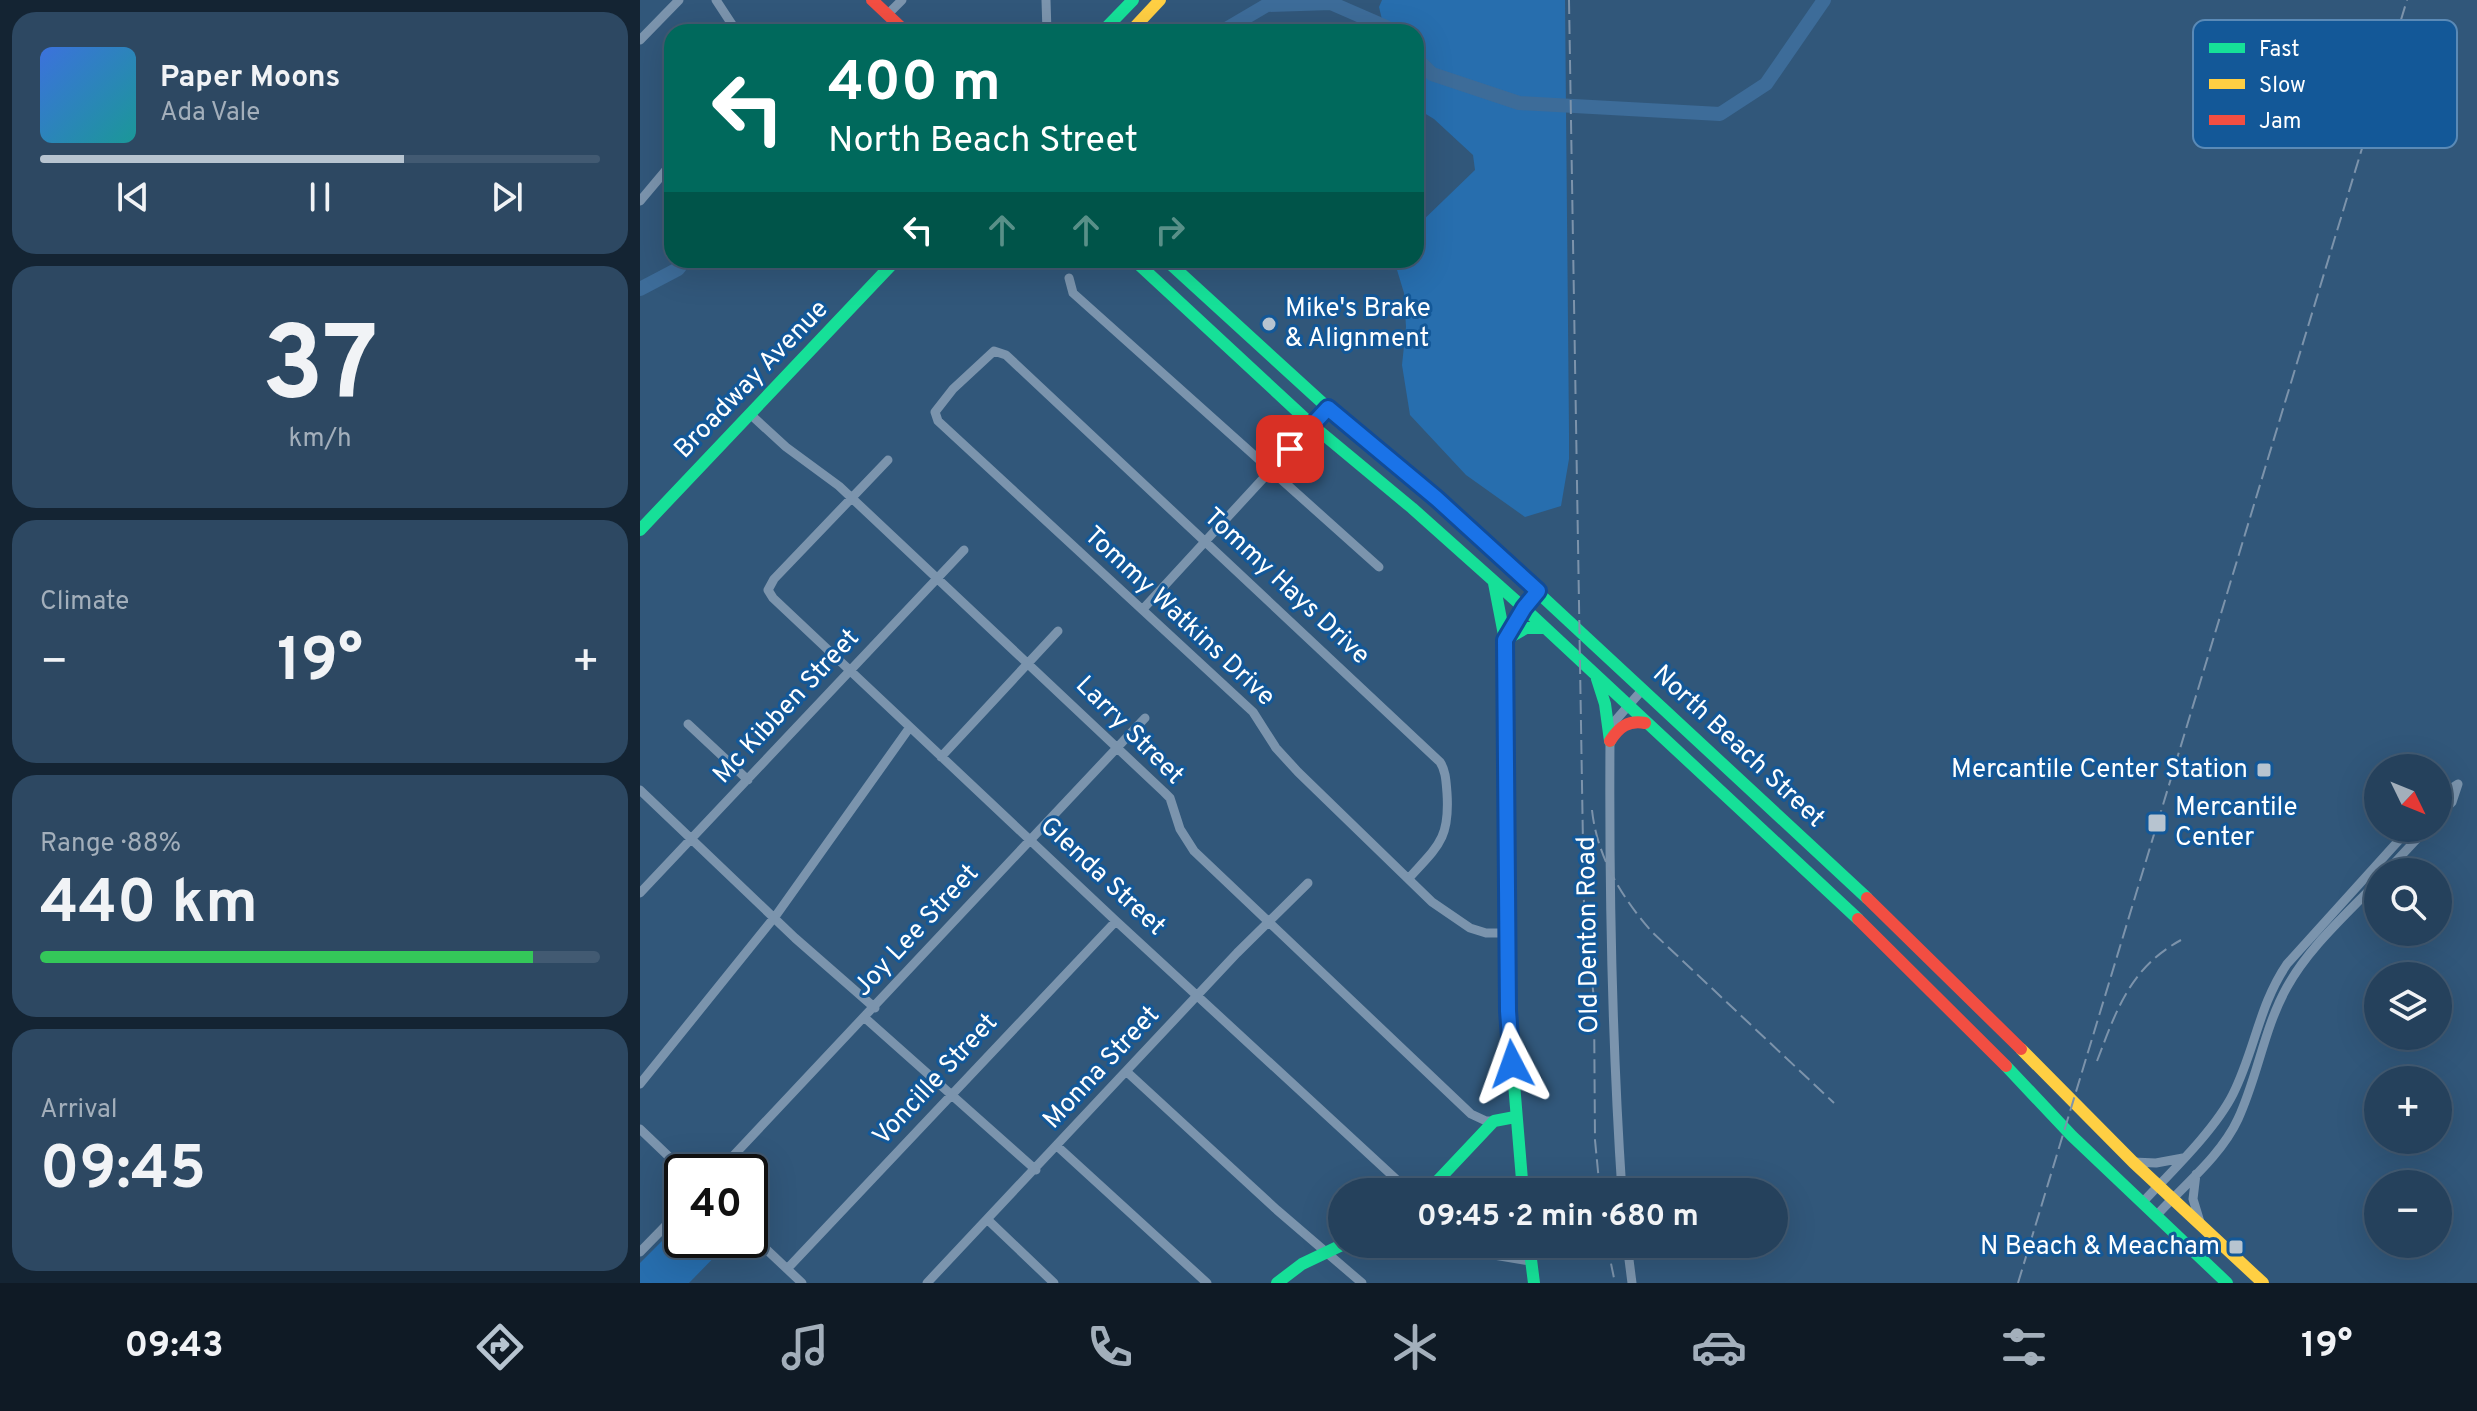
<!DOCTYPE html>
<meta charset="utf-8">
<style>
body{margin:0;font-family:Overpass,sans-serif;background:#2d4862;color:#f1f3f6;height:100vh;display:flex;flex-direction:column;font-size:30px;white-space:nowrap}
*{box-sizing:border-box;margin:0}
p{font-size:26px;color:#a3afbb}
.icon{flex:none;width:44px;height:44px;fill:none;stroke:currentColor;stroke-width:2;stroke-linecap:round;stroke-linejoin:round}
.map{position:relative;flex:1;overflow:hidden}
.side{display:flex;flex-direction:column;gap:12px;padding:12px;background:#142433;width:640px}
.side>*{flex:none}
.top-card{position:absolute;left:24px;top:24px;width:760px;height:244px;border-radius:24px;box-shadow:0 8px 32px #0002,0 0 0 2px #425a72;background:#00695c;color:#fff;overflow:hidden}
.needle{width:52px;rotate:133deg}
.buttons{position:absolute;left:1724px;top:754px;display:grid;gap:16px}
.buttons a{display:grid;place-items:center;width:88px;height:88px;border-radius:50%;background:#25415c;box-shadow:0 8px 32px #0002,0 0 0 2px #425a72;font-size:40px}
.speed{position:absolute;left:24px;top:1154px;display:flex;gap:16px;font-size:40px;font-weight:700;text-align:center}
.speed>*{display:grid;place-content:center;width:104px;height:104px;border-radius:50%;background:#25415c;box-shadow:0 8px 32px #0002,0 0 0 2px #425a72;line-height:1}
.speed .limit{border:4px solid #111;border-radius:12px;background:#fff;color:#111}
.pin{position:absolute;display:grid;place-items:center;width:68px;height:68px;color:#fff;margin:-34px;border-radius:16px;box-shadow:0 4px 12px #0006}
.me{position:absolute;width:88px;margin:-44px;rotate:356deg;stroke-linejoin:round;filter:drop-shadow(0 0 6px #0008)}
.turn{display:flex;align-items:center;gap:28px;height:168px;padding:0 32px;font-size:36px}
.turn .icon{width:104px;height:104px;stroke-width:2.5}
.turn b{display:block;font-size:56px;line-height:68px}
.lanes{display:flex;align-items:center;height:76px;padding:0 32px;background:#0003;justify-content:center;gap:40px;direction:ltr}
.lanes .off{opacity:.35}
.big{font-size:60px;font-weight:700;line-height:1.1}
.side .widget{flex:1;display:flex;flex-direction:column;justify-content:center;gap:12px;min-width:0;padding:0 28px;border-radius:24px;background:#2d4862}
.side .dial{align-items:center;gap:0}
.dial b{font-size:104px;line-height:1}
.song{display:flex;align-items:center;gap:24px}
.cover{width:96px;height:96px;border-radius:12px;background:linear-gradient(135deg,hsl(220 70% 55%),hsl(180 70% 35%))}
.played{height:8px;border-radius:4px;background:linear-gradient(90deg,#b7c4d0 65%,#425a72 65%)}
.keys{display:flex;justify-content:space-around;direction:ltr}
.heat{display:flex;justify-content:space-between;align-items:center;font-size:44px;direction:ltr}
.charge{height:12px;border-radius:6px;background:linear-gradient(90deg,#34c759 88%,#425a72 0)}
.trip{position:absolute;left:688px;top:1178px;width:460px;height:80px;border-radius:40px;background:#25415c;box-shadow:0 8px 32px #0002,0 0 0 2px #425a72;font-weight:700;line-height:80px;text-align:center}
.dock{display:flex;height:128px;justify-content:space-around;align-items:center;background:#0f1a25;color:#a3afbb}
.dock .icon{width:56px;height:56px}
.dock .active{color:#b7c4d0}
.dock b{font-size:36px;color:#f1f3f6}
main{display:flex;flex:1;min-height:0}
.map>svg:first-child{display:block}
.green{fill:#276eae}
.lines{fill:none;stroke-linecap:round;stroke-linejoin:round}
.river{stroke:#3d6c99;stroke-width:14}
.street{stroke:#7b94ad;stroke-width:9}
.fast{stroke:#16e098;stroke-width:12}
.slow{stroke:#ffcf43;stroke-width:12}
.jam{stroke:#f24e42;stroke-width:12}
.rail{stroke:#7c93ab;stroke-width:2;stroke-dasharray:14 6;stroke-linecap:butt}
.route-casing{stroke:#114b97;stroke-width:20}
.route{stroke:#1a73e8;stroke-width:14}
.poi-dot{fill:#b7c4d0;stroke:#135898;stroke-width:3}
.labels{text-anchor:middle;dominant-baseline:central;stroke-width:6;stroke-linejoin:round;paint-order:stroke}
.poi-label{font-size:26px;fill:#fff;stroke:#135898;text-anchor:start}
.street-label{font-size:26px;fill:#fff;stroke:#135898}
.key{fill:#135898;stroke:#5a8ab7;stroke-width:2}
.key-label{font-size:22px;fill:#fff}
</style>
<main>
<section class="side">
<div class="widget">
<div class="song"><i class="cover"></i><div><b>Paper Moons</b><p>Ada Vale</p></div></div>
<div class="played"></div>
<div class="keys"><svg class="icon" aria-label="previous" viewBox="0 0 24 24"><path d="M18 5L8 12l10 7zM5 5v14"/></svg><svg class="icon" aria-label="pause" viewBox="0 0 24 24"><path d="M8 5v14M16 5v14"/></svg><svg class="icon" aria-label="next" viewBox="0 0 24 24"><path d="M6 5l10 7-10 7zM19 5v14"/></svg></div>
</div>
<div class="widget dial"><b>37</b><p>km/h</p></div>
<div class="widget"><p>Climate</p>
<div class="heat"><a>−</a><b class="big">19°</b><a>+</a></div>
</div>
<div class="widget"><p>Range · 88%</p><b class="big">440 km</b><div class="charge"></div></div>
<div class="widget"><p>Arrival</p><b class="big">09:45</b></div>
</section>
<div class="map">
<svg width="1837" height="1283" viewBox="0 0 1837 1283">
<rect width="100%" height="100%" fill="#31577a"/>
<path class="green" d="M742,0H925L929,433V459L921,506L885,517L826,475L770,415L762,365L766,327L764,293L754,260H776V227L835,170L833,155L794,119L776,108V32H745L739,7Z
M42,1221V1240H91L49,1283H0V1263Z"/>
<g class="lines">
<path class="river" d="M581,32L627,5L691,3L746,27L750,32
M776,58L792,74L879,103L1080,114L1126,84L1184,0
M0,289L38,269L45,260"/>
<path class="street" d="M76,0L97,32
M406,0L407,32
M248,14L262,0
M266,31L407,32L467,27
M0,40L39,0
M0,201L32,163
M429,278L433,293L739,567
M110,414L146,447L199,486L524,792L530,798L540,829L554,851L831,1114L846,1121H854
M248,460L134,579L128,590L133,598L476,921L770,1192
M503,609L688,408
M48,724L108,780
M301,757L418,631
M0,790L155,938L235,1008
M1798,797L1818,784
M1798,816L1812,802L1818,784
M1746,872L1787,828
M769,878C798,846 810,839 807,793C806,782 806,771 800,762L366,355L354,351L313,389L295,412L298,421L613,712L636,748L658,772L792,902L830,928L846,933H868
M0,893L324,550
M225,1018L396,1170
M487,1072L637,1210L722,1283
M0,1084L137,914L270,727
M0,1129L45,1172
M417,1146L567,1283
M1493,1162L1516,1163L1543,1158
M78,1172L505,718
M1556,1174L1553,1199L1560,1222
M982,1192C972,1042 969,892 970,741L975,721L1003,689
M1502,1203C1530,1173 1575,1130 1593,1094C1615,1050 1619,1005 1647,964L1770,828
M1516,1216C1543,1186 1581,1156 1598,1119C1618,1076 1624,1028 1647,987C1669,947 1707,914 1738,881
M348,1220L414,1283
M110,1234L162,1283
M827,1244L848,1254L890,1261
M987,1244L992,1283
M0,1252L42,1209
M147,1269L476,921
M287,1283L597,953L668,883"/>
<path class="fast" d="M462,32L493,0
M494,260L672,425L772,508L884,608L1218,919
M526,260L688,408L796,498L1227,898
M0,530L256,260
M854,583L865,640L886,628H904
M957,679L965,704L970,741
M1366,1066L1432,1136L1587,1283
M787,1192L854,1121L875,1117
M883,1192L868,1011L865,640L884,608L898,591
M889,1244L894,1283
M637,1283L662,1264L704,1244"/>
<path class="slow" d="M490,32L520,0
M1381,1049L1493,1162L1623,1283"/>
<path class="jam" d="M232,0L266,32
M970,741C979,727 988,720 1005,723
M1227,898L1381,1049
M1218,919L1366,1066"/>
<path class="rail" d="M929,0L944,905L954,999L955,1140L960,1192
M952,810C957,857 982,898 1012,932L1194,1103
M1457,1061C1477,1009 1490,968 1541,940
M967,1244L975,1283
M1378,1283L1767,0"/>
</g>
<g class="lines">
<g class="route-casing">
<path id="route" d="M650,449L688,408L796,498L898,591L884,608L865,640L868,1011L872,1064"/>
</g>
<use href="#route" class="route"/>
</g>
<g class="poi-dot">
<circle cx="629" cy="324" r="8"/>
<rect x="1616" y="762" width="16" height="16" rx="4"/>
<rect x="1507" y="813" width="20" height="20" rx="4"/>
<rect x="1588" y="1239" width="16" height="16" rx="4"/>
</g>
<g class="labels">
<g class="poi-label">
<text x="645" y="309">Mike's Brake<tspan x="645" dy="30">&amp; Alignment</tspan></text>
<text x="1608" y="770" text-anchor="end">Mercantile Center Station</text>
<text x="1535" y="808">Mercantile<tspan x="1535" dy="30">Center</tspan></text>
<text x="1580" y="1247" text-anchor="end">N Beach &amp; Meacham</text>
</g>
<g class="street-label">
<text transform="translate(112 380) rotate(-46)">Broadway Avenue</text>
<text transform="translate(646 587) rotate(43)">Tommy Hays Drive</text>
<text transform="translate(539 617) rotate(43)">Tommy Watkins Drive</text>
<text transform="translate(147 707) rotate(-47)">Mc Kibben Street</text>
<text transform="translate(489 731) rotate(45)">Larry Street</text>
<text transform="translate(1098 747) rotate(43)">North Beach Street</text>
<text transform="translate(462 877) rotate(43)">Glenda Street</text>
<text transform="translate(277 931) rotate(-47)">Joy Lee Street</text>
<text transform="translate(949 935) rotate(-91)">Old Denton Road</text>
<text transform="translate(462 1068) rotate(-47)">Monna Street</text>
<text transform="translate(296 1080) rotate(-47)">Voncille Street</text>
</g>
</g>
<rect x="1553" y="20" width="264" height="128" rx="12" class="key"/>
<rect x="1569" y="43" width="36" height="10" fill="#16e098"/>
<rect x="1569" y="79" width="36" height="10" fill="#ffcf43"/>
<rect x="1569" y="115" width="36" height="10" fill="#f24e42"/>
<g class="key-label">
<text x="1619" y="56">Fast</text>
<text x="1619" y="92">Slow</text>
<text x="1619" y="128">Jam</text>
</g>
</svg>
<div class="buttons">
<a><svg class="needle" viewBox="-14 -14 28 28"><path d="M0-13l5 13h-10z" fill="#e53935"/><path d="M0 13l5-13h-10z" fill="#a3afbb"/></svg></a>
<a><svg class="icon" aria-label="search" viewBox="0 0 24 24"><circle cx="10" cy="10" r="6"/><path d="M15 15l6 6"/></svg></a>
<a><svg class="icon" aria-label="layers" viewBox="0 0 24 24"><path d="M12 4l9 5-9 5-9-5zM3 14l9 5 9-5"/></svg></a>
<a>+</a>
<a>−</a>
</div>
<div class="speed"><div class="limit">40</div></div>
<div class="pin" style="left:650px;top:449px;background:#d93025"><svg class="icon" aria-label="arrive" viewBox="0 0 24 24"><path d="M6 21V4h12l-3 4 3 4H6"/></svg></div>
<svg class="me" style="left:872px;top:1064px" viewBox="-20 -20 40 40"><path d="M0-17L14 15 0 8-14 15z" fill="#1a73e8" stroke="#fff" stroke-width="4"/></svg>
<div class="trip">09:45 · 2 min · 680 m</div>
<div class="top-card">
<div class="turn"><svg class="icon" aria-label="left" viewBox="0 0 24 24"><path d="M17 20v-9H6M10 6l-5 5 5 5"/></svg><div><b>400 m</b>North Beach Street</div></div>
<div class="lanes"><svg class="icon" aria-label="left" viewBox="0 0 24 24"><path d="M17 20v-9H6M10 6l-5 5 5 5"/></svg><svg class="icon off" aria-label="ahead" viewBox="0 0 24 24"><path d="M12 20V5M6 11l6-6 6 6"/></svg><svg class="icon off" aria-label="ahead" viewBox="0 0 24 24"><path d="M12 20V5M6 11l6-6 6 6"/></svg><svg class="icon off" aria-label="right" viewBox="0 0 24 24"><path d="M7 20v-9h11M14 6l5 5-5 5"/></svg></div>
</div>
</div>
</main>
<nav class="dock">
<b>09:43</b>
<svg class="icon active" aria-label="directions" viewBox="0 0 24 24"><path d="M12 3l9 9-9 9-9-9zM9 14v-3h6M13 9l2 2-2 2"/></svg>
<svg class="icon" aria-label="music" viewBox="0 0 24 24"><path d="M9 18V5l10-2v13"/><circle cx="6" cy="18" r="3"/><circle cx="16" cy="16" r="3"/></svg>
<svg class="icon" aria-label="phone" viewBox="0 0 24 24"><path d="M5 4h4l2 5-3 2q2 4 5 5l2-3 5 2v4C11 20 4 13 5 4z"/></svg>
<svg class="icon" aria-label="climate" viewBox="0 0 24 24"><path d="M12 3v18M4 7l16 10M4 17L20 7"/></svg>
<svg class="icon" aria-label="car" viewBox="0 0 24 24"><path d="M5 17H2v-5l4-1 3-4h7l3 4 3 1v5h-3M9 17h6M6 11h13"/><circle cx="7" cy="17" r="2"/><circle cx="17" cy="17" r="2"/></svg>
<svg class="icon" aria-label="filters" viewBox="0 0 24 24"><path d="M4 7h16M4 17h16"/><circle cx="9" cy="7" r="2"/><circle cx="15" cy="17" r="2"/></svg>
<b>19°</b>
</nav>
